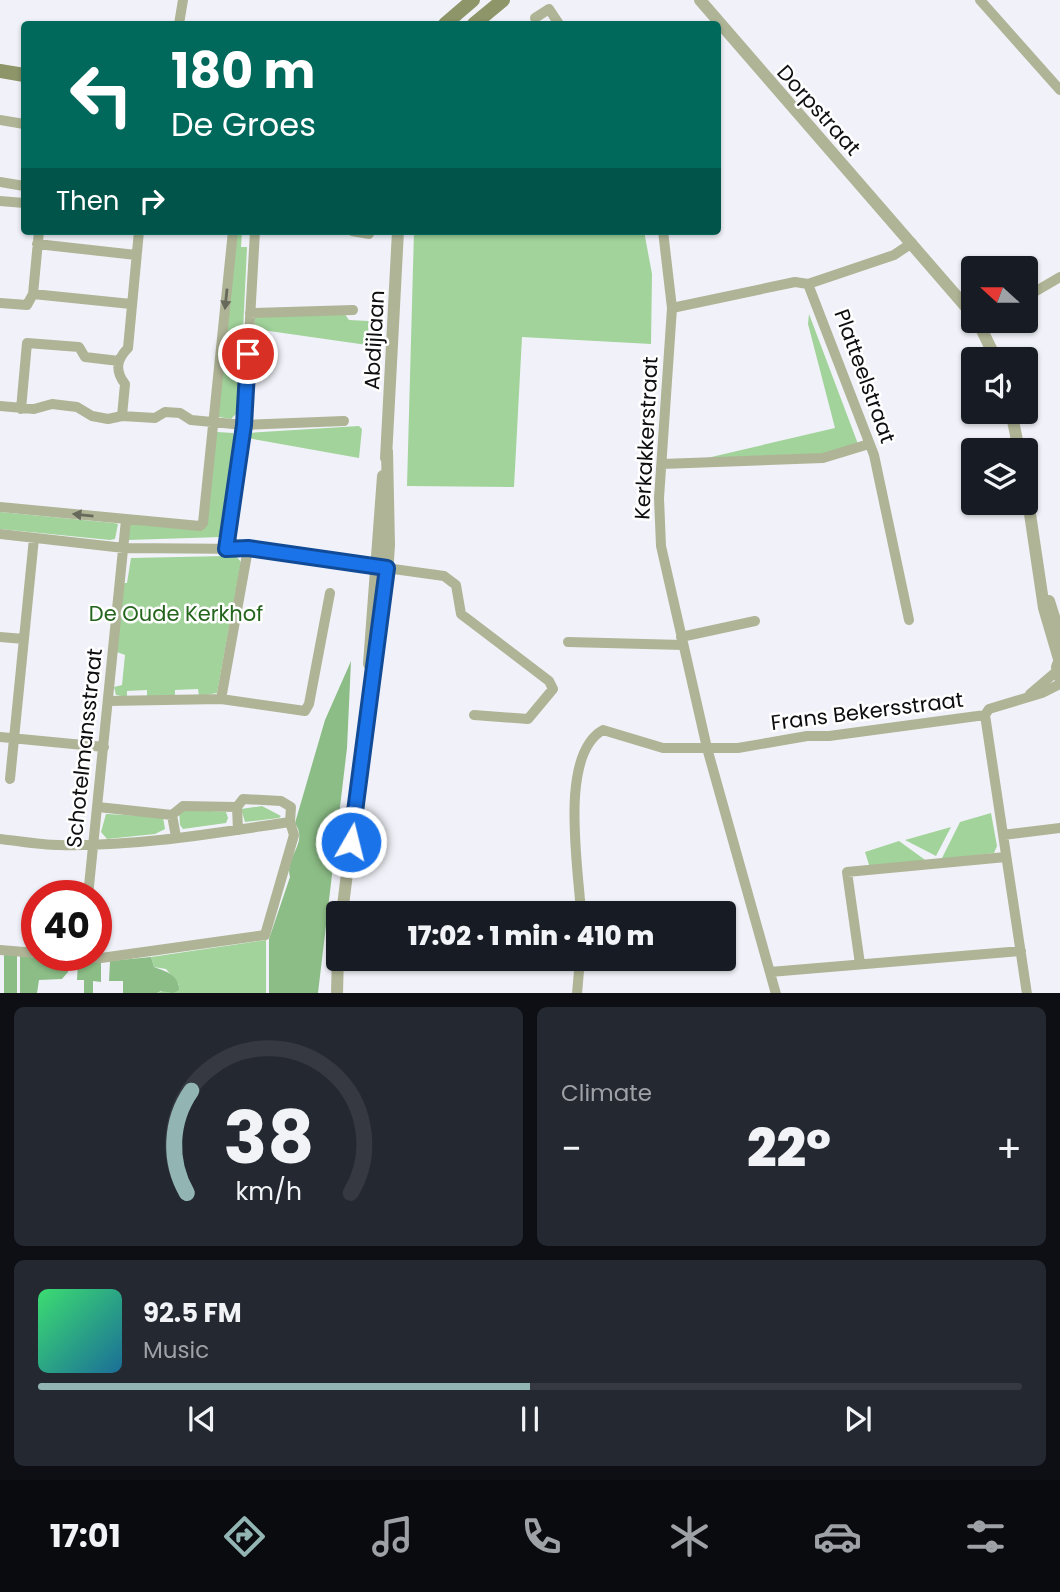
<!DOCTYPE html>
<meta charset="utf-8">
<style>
body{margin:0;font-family:Poppins,sans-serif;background:#242831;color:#f1f3f6;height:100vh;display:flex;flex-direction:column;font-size:26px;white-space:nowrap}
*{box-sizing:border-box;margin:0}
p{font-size:23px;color:#9ea1a6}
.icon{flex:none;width:38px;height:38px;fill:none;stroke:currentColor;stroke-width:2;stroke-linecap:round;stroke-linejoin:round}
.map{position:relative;height:993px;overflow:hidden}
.drawer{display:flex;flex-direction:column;gap:14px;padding:14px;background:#0d0f14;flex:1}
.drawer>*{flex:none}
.banner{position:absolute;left:21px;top:21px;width:700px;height:214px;border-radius:7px;box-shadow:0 2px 5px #0004;background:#00695c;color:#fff;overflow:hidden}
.needle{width:46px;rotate:291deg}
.buttons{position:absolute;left:961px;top:256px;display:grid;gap:14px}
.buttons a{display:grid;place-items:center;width:77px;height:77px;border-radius:7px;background:#171b24;box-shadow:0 2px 5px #0004;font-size:35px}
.speed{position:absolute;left:21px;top:880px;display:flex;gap:14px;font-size:35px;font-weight:700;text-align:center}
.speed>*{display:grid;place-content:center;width:91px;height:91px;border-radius:50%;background:#171b24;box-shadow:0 2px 5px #0004;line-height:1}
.speed .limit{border:10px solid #d22;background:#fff;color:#111}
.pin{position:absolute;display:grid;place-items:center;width:60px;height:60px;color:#fff;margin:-30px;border:4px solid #fff;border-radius:50%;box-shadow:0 2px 7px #0007}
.me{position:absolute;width:77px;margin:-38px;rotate:8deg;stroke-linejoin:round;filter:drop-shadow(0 0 5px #0008)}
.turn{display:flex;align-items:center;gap:24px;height:147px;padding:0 35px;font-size:32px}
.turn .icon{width:91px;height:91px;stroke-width:2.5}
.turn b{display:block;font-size:49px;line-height:60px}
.then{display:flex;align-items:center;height:66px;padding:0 35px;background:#0003;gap:14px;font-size:26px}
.big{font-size:52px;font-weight:800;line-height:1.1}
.drawer .tile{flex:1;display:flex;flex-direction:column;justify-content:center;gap:10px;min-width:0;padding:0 24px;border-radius:10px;background:#242831}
.drawer .dial{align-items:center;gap:0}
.dial svg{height:182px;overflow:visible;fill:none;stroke:#363941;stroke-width:7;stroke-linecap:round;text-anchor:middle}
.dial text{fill:#f1f3f6;stroke:none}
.song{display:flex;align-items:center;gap:21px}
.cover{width:84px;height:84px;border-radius:10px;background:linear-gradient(135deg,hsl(140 70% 55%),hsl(200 70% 35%))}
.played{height:7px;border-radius:4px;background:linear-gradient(90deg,#92b5b3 50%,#363941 50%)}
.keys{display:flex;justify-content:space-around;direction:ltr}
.heat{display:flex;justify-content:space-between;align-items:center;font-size:38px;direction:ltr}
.drawer .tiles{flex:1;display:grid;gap:14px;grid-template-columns:1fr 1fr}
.tile:last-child{grid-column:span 2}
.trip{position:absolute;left:326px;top:901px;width:410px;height:70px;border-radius:7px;background:#171b24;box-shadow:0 2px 5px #0004;font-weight:800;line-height:70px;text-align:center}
.menu{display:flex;height:112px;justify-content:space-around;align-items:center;background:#090b0e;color:#9ea1a6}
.menu .icon{width:49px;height:49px}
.menu .on{color:#92b5b3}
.menu b{font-size:32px;color:#f1f3f6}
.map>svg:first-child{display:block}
.green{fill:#a2d39b}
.forest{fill:#8cbd86}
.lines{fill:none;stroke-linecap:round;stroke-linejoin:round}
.minor{stroke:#afb496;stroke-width:10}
.tertiary{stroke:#afb496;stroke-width:12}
.secondary{stroke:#8e9568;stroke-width:14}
.oneway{fill:#67695a}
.route-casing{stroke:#114b97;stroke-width:18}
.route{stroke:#1a73e8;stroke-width:12}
.labels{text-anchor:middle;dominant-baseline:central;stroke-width:5;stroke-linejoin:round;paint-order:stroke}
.street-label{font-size:21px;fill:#0e0e10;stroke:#fff}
.park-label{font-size:21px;fill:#24641d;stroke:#fff}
</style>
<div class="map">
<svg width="1060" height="994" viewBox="0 0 1060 994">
<rect width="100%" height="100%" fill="#f1f2f9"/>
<path class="green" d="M235,231H242L241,247H247L243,331H237L236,346L242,347V352H235L233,378L240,379L239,411L231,419L214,416Z
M414,231H644L652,274L651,344L522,337L514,487L407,486Z
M344,313L349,320L369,321L367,345L255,329V317Z
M809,314L858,444L818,455L707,458L835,428L808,324Z
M359,426L362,429L359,458L247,438L248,433Z
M217,432L233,433L236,439L221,537L128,540L130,524L197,530Z
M0,512L114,523L118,524L115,539L110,540L0,529Z
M226,556H236L241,562L217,693L199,696L198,689L175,690V696L147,697V690L127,691V697L116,695L114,687L122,685L125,655L117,652L124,583H127L131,558Z
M262,806L281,816L279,818L245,822L241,809Z
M179,809L226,812L228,818L226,823L183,829L180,825Z
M991,813L997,846L994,853L941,860L960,822Z
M106,814L163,817L165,829L155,834L107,839L101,832Z
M951,827L936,856L905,840Z
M899,841L928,862L870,868L865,852Z
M266,940V993H157L179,985L166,969L154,967L151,957Z"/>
<path class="forest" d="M351,661L347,748L318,993L269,994V939L290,877C284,857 309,844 295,823L325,720Z
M4,954L17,956V993L4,994Z
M20,956L69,961L68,972L62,979L39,980L37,993L20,994Z
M151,957L154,967C164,971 179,974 179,990L173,993L161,991L157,993H123V981H109L110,961Z
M78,961L101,962V982L93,981V993H84V980H77Z"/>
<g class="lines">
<path class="minor" d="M980,0L1060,90
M535,18L549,9L559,24
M179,24L183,0
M0,120L24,124
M0,182L24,186
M0,201L24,203
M352,231L369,234
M663,231L672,308L659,498L661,546L707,748L776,994
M37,244L136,255
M808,284L894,255L912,243
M33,294L131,304
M1026,297L1060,277
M0,303L27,305L33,294L39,231
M672,308L795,282L808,284L874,455L909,620
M250,313L353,310
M0,406L34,409L52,404L77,407L92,416L108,419L122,416L155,418L165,412L180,413L191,420L244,425L344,421
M21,409L27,343L79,347L85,357L119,361
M122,416L125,384C115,371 116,360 128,348L139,231
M662,464L823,458L869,444
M0,507L200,526L203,523L233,231
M0,534L124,548L248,549L444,576L456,585L461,614L549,681L553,689L528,719L474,715
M226,549L244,425L255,231
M0,637L24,639
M681,637L755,621
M568,642L683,645
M1030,694L1057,671
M221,699L305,711L309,704L330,593
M108,701L221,699L248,549
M985,715L1027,994
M0,737L104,747
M10,779L34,538
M237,807L238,830
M172,815L176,837
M1003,835L1060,828
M0,839C19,841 40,845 59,845C135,847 215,833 290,822L291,807L281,801L243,799L237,807L183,806L172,815L98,807
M88,896L126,520
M581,914C579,870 558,755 603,730L663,748H738L807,736H829L985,715L989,709L1042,693L1060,684
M0,950L37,953
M55,956L101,958L265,935L294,835L290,822
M860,964L847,872L1006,857
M770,972L1021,951
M577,994L580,959"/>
<path class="tertiary" d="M700,0L973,315
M977,320L996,359
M1011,411L1019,450
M386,458L398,231
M1026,487L1044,608L1059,659
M1049,601L1060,636
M1060,659L1057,667L1060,678
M369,664L383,476
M342,914L371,678L386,589L389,545L387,451
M337,994L338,955"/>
<path class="secondary" d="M445,24L473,0
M474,24L503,0
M0,71L24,75"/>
</g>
<defs><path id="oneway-solid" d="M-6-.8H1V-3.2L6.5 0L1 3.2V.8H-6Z" transform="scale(1.75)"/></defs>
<g class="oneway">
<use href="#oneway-solid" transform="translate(226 299) rotate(96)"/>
<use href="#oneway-solid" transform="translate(83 515) rotate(-174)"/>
</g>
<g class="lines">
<g class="route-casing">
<path id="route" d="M248,354L244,425L226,549L248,548L387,568L351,842"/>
</g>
<use href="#route" class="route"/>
</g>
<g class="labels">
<g class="street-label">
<text transform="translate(819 110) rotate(48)">Dorpstraat</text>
<text transform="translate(374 340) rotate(-87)">Abdijlaan</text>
<text transform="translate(865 376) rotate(70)">Platteelstraat</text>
<text transform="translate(646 438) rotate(-87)">Kerkakkerstraat</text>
<text transform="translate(867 711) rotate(-7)">Frans Bekersstraat</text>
<text transform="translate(84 748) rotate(-84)">Schotelmansstraat</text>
</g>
<g class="park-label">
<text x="176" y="613">De Oude Kerkhof</text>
</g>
</g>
</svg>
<div class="buttons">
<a><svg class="needle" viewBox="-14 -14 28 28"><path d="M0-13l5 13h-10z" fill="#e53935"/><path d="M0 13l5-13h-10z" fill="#9ea1a6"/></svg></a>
<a><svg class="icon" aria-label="sound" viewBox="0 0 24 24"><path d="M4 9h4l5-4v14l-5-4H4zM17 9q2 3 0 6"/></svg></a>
<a><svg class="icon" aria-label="layers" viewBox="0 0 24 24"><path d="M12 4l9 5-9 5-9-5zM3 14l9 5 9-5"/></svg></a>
</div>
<div class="speed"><div class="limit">40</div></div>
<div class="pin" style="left:248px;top:354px;background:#d93025"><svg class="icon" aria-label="arrive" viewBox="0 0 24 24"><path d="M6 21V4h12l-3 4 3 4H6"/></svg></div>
<svg class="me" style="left:351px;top:842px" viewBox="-20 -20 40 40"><circle r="17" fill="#1a73e8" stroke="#fff" stroke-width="3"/><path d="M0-11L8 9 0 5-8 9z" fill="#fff"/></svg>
<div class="trip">17:02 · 1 min · 410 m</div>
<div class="banner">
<div class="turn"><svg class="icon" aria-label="left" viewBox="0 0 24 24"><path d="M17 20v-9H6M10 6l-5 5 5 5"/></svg><div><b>180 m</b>De Groes</div></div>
<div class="then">Then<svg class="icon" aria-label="right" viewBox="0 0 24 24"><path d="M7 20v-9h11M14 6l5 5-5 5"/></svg></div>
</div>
</div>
<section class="drawer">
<div class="tiles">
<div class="tile dial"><svg viewBox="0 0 100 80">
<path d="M14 69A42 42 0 1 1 86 69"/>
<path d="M14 69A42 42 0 0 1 16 24" stroke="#92b5b3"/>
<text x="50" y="56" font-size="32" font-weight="700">38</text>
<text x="50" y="72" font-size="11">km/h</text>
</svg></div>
<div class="tile"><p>Climate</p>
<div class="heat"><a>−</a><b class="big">22°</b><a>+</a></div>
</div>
<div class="tile">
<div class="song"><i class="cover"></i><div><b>92.5 FM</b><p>Music</p></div></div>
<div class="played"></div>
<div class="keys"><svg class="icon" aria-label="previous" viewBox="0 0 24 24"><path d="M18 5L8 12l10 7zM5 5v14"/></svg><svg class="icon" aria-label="pause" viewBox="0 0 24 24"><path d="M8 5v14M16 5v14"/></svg><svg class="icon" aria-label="next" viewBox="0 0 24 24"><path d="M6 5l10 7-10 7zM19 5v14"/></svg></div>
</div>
</div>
</section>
<nav class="menu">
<b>17:01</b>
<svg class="icon on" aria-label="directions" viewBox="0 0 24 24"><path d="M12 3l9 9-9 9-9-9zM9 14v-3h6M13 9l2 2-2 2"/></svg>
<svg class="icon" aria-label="music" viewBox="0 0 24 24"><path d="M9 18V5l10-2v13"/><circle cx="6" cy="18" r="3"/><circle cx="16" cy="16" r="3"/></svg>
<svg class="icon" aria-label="phone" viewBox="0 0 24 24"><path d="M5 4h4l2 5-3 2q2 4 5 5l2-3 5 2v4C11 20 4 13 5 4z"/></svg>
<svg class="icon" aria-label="climate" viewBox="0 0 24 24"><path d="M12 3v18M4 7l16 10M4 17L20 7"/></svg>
<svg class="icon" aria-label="car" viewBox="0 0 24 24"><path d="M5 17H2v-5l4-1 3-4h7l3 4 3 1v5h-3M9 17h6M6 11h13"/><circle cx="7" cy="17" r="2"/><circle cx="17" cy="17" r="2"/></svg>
<svg class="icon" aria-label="filters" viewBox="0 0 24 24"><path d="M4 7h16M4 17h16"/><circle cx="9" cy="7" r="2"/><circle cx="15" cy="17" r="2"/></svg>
</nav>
